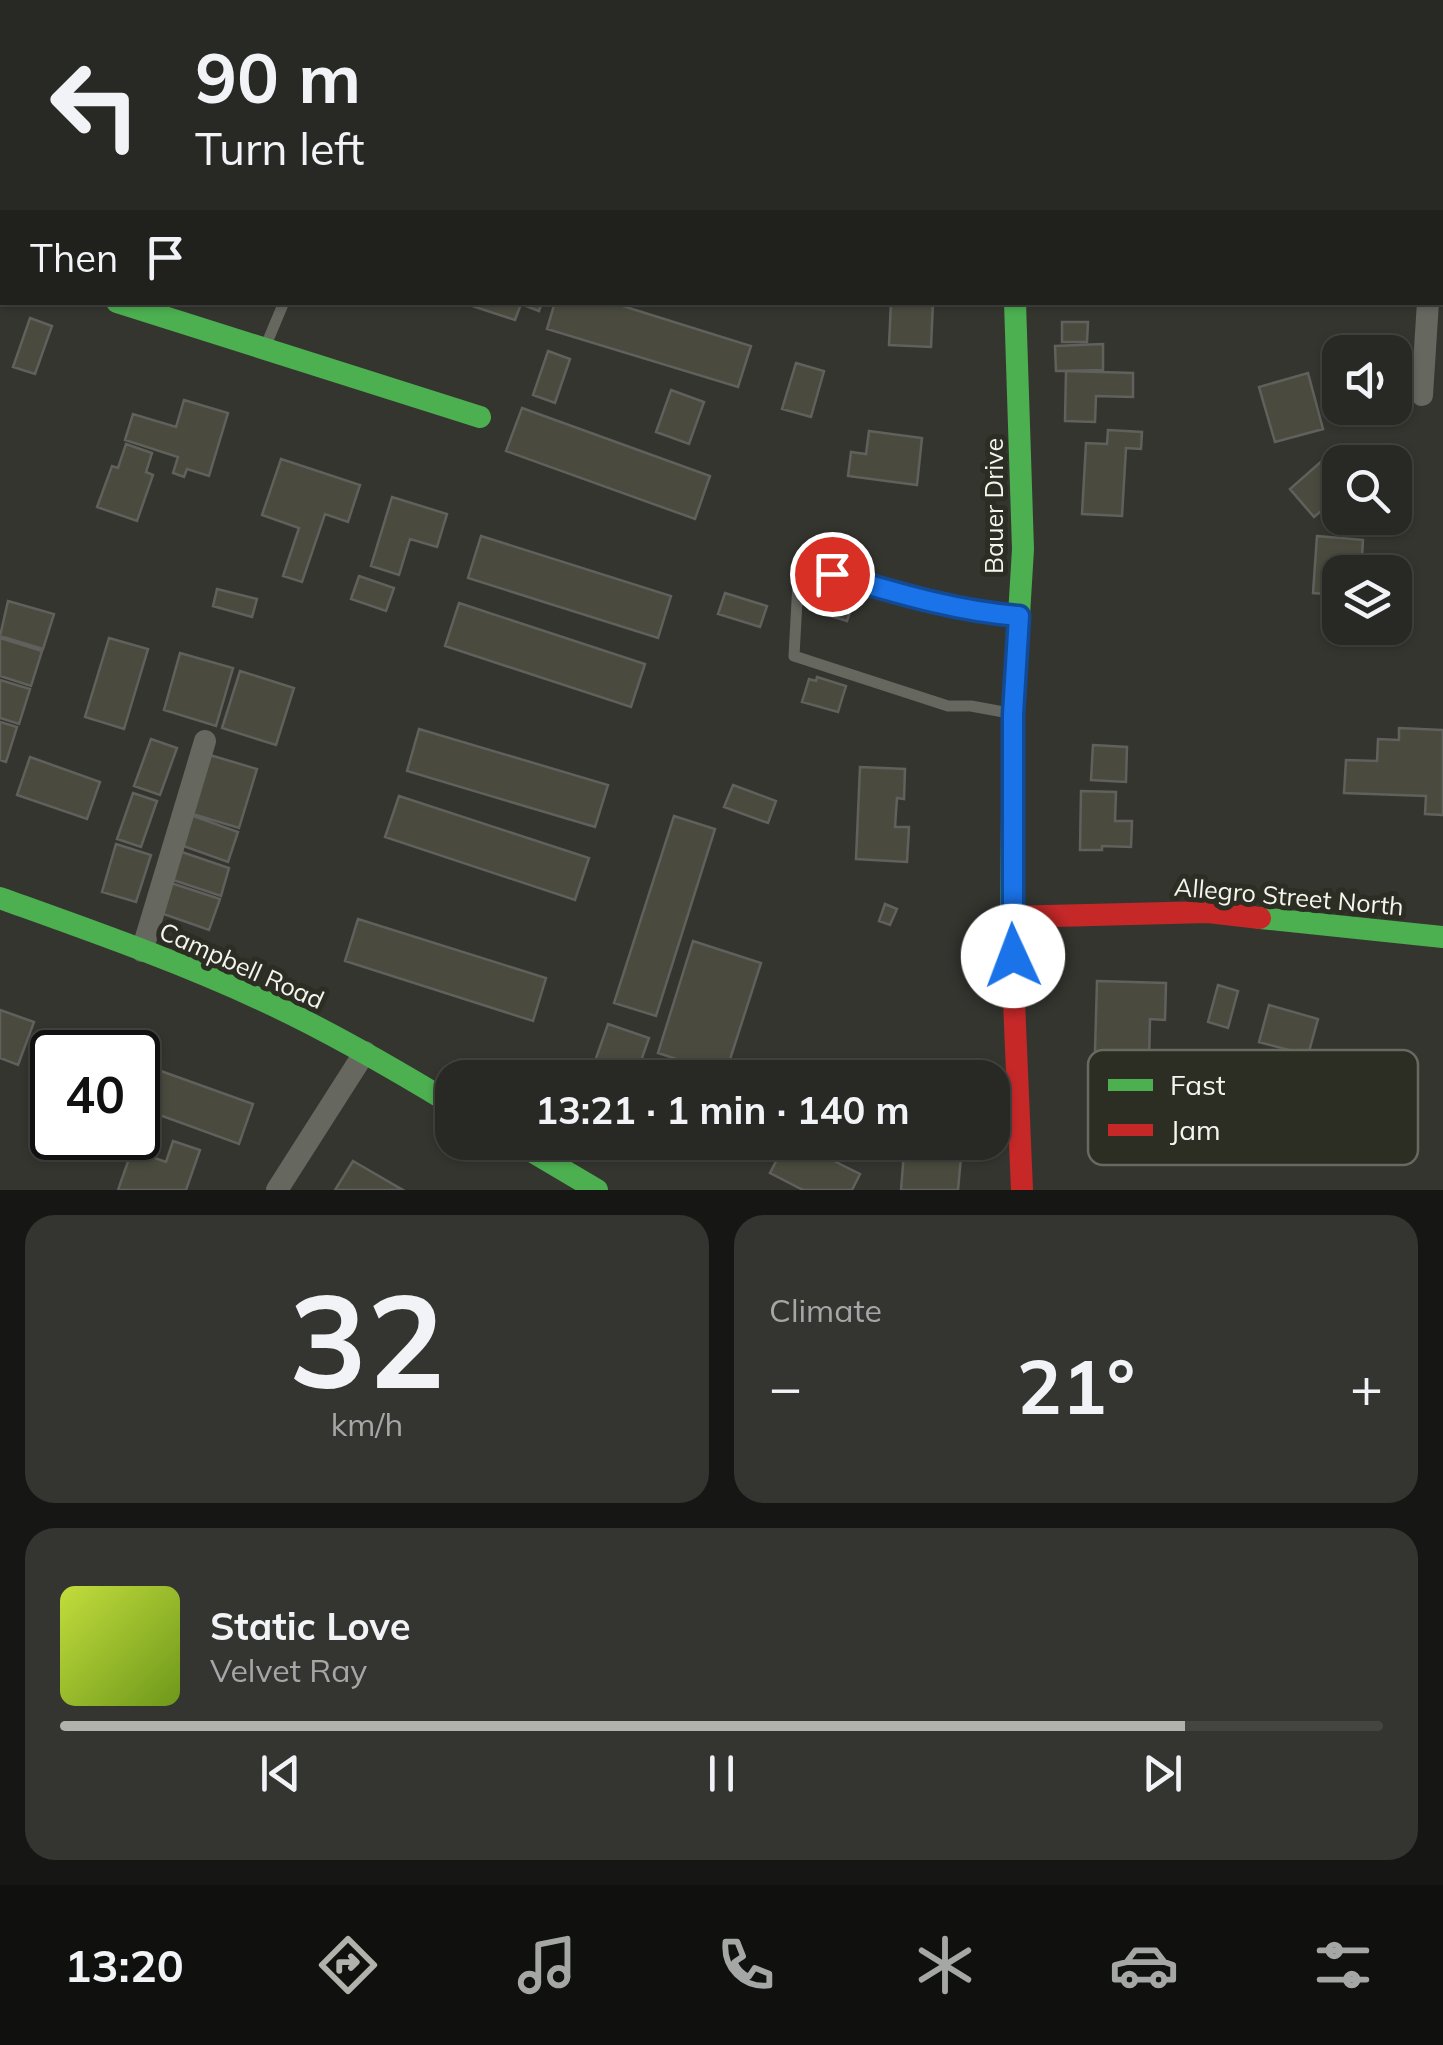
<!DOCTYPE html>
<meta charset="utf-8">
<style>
body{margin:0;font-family:Mulish,sans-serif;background:#343431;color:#f1f3f6;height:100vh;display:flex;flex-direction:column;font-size:38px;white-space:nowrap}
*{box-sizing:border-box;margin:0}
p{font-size:32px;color:#a5a6a6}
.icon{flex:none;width:55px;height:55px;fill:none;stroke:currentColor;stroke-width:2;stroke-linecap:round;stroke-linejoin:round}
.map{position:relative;height:1190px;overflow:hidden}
.sheet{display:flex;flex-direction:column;gap:25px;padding:25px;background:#161614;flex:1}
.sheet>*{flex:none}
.hud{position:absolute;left:0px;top:0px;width:1445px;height:305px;box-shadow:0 2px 8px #0004,0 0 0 2px #444441;background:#282824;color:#f1f3f6;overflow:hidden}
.tools{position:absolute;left:1322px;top:335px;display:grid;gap:20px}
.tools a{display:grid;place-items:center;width:90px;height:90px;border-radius:20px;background:#282824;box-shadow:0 2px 8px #0004,0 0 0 2px #444441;font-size:50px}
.speed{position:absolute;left:30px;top:1030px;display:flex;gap:20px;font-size:50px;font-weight:700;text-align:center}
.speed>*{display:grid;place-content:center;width:130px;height:130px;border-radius:50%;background:#282824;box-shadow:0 2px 8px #0004,0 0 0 2px #444441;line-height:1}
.speed .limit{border:5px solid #111;border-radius:15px;background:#fff;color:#111}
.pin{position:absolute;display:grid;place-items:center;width:85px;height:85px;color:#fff;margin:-42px;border:5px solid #fff;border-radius:50%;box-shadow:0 2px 10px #0007}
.me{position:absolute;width:110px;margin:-55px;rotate:358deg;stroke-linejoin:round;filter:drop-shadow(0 0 8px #0008)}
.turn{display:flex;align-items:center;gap:35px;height:210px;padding:0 30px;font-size:45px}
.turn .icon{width:130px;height:130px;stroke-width:2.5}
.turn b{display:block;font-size:70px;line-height:85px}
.then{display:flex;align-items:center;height:95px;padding:0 30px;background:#0003;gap:20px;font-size:38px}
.big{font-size:75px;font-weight:700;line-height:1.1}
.sheet .card{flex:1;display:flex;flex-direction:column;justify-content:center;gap:15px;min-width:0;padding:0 35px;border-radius:30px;background:#343431}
.sheet .dial{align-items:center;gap:0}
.dial b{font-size:130px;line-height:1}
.song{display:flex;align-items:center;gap:30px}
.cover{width:120px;height:120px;border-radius:15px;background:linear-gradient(135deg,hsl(70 70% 55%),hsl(80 70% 35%))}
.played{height:10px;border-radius:5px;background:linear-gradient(90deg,#b1b2ac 85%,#444441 85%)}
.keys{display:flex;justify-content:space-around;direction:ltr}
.heat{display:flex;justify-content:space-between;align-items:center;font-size:55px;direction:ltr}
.sheet .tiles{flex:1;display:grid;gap:25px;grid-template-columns:1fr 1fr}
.card:last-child{grid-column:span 2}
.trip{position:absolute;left:435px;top:1060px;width:575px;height:100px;border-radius:30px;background:#282824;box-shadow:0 2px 8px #0004,0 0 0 2px #444441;font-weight:700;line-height:100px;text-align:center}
.menu{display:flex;height:160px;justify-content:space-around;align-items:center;background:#10100e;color:#a5a6a6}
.menu .icon{width:70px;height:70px}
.menu .active{color:#b1b2ac}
.menu b{font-size:45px;color:#f1f3f6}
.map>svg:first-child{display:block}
.building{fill:#4a4b3e;stroke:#60605c;stroke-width:2.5}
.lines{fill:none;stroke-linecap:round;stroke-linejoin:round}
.lane{stroke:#66675f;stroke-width:11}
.street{stroke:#66675f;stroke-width:22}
.fast{stroke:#4caf50;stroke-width:22}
.jam{stroke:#c62828;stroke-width:22}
.route-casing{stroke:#114b97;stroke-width:25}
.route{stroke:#1a73e8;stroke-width:18}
.labels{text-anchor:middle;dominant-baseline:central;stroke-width:10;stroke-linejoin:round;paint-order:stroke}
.street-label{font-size:25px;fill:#f4f5ee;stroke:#2c2e23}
.key{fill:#2c2e23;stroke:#686a60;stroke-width:2.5}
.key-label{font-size:28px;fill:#f4f5ee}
</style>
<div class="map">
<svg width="1443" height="1190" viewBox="0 0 1443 1190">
<rect width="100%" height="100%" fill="#353530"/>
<path class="building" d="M285,0H339L347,2H284Z
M532,0H608L612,1L531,2Z
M650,0H746L754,2H649Z
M473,302H542L539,311L521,304L515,320L472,306Z
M555,302H610L751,346L738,387L547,329Z
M891,302H933L931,347L889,345Z
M30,318L52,326L35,374L13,367Z
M1062,322H1088L1087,342H1062Z
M1103,344V370L1056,371L1055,346Z
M548,351L570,359L555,403L533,395Z
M796,363L824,371L811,417L782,409Z
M1066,371L1133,373V397L1096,396L1095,422L1065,421Z
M1308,373L1323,429L1275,442L1259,387Z
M671,390L704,402L689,444L656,432Z
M184,400L228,413L209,476L187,469L184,477L173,473L178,457L125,440L133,414L176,427Z
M522,408L710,476L695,519L506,451Z
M1108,430L1142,432L1141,449L1126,448L1122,516L1082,514L1086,443L1107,444Z
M869,431L922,438L917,485L848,476L851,452L866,454Z
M126,444L152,453L146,472L153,475L137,521L97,507L112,466L118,468Z
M281,459L360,485L348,522L325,514L302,582L283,576L299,528L262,515Z
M1324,459L1340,478V495L1314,517L1290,489Z
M392,497L447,514L437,547L410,539L399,575L371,566Z
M481,536L671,596L658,638L468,578Z
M1317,536L1363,540L1361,572H1340V595L1313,593Z
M359,576L394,588L386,611L351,599Z
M824,585L856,595L847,621L810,610L817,586L823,588Z
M217,589L257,599L252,617L213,606Z
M725,593L767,606L760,627L718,614Z
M8,601L54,614L43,649L0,636Z
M459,603L645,664L631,707L445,646Z
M0,638L42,651L31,686L0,676Z
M109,638L148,649L124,729L85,717Z
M180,653L233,668L216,726L164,710Z
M240,671L294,688L276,745L222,728Z
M817,677L846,686L838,712L802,702L809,679L816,681Z
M0,680L30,689L19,724L0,718Z
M0,722L17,727L6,762L0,760Z
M1399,728L1443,730V815L1425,814L1426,796L1344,793L1346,760L1377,761L1378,739L1399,740Z
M419,729L608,785L595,827L407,771Z
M151,739L177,748L160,795L134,786Z
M1093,745L1127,747L1126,782L1091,780Z
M203,753L257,769L239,828L186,812Z
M30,757L100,782L87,819L17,795Z
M860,767L905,769L904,799L897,798L895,827H909L907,862L856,859Z
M733,785L776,801L768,823L724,807Z
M1081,791L1116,792L1115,821H1132L1131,847L1102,846V850H1080Z
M133,793L157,801L141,847L117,839Z
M399,796L589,858L575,900L385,837Z
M185,813L238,832L228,862L175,843Z
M674,816L715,829L656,1016L614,1003Z
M116,844L151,855L136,902L102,892Z
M173,849L229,868L221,896L164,877Z
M165,881L220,899L209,930L155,911Z
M885,904L897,909L890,925L879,921Z
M358,919L546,978L533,1021L345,961Z
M693,941L761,963L725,1075L658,1053Z
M1097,981L1166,983L1165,1020L1150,1019L1149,1060L1126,1059L1125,1086H1094Z
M1218,985L1238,991L1228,1028L1208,1022Z
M1269,1005L1318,1019L1308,1055L1259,1042Z
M0,1010L34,1022L18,1065L0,1058Z
M608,1024L649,1038L635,1078H589Z
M72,1039L100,1049L99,1052H68Z
M158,1070L253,1104L239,1144L143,1109Z
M173,1141L200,1150L186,1190H118L132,1150L166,1162Z
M675,1142H703L699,1155L674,1147Z
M786,1142H836L828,1158L860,1174L852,1190H803L770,1173Z
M904,1152L961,1157L958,1190H901Z
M353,1161L403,1190H335Z"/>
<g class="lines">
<path class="lane" d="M476,2V0
M266,345L284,302
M1009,713L971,706H948L794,656L799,564C870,585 940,610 1014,615"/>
<path class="street" d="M1002,0V2
M1442,80L1443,72
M0,266H2
M1422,395L1428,302
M142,951L205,741
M277,1190L365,1052"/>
<path class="fast" d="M117,302L480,417
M0,898C89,930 178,961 264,1001C329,1031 391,1067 452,1104
M1260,918L1443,937
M1014,1001L1011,917L1013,714L1023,549L1015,302
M516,1142L597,1190"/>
<path class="jam" d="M1011,917L1208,912L1260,918
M1014,1001L1022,1190"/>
</g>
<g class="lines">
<g class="route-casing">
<path id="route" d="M832,574C894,592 954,611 1019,616L1013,714V956"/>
</g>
<use href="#route" class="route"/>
</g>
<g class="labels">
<g class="street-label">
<text transform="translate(993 506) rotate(-90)">Bauer Drive</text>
<text transform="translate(1289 896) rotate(5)">Allegro Street North</text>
<text transform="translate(242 965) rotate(24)">Campbell Road</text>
</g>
</g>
<rect x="1088" y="1050" width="330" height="115" rx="15" class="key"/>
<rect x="1108" y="1079" width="45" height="12" fill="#4caf50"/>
<rect x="1108" y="1124" width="45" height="12" fill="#c62828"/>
<g class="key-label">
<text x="1170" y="1095">Fast</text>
<text x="1170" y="1140">Jam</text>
</g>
</svg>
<div class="tools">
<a><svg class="icon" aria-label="sound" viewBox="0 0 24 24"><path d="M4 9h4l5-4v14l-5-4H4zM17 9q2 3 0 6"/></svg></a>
<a><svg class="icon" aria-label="search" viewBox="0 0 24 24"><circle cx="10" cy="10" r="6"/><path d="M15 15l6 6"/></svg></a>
<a><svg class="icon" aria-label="layers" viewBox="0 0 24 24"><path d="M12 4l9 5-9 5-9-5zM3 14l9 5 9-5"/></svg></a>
</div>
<div class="speed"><div class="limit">40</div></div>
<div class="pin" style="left:832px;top:574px;background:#d93025"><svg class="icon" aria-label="arrive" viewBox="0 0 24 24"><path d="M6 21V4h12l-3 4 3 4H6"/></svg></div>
<svg class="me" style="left:1013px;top:956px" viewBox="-20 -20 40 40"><circle r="19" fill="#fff"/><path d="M0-13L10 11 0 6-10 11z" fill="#1a73e8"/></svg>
<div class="trip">13:21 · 1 min · 140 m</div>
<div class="hud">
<div class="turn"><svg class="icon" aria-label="left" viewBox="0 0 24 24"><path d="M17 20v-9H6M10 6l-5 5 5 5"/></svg><div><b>90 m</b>Turn left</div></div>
<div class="then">Then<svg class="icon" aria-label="arrive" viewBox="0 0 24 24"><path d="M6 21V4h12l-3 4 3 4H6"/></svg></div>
</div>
</div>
<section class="sheet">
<div class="tiles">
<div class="card dial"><b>32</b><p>km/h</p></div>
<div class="card"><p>Climate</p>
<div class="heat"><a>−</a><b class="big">21°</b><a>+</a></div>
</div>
<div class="card">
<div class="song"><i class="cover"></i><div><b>Static Love</b><p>Velvet Ray</p></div></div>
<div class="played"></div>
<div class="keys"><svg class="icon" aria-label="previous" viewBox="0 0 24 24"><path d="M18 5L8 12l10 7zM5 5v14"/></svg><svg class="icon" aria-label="pause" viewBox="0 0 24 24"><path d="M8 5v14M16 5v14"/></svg><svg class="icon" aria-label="next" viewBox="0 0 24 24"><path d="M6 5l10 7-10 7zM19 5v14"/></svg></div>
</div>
</div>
</section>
<nav class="menu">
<b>13:20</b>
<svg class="icon active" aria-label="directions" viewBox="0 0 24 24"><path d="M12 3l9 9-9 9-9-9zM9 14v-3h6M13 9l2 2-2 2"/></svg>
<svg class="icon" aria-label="music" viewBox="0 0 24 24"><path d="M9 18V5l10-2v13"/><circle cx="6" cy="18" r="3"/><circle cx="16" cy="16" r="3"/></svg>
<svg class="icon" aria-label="phone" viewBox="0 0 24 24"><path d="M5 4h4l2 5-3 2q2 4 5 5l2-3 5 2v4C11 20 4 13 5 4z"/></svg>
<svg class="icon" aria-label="climate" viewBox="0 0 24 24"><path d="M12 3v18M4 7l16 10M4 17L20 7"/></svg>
<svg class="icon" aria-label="car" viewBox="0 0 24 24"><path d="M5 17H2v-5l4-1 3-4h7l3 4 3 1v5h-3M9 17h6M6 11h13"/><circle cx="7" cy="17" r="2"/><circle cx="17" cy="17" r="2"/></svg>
<svg class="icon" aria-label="filters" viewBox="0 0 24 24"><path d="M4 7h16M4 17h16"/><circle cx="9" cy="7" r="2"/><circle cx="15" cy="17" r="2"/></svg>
</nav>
